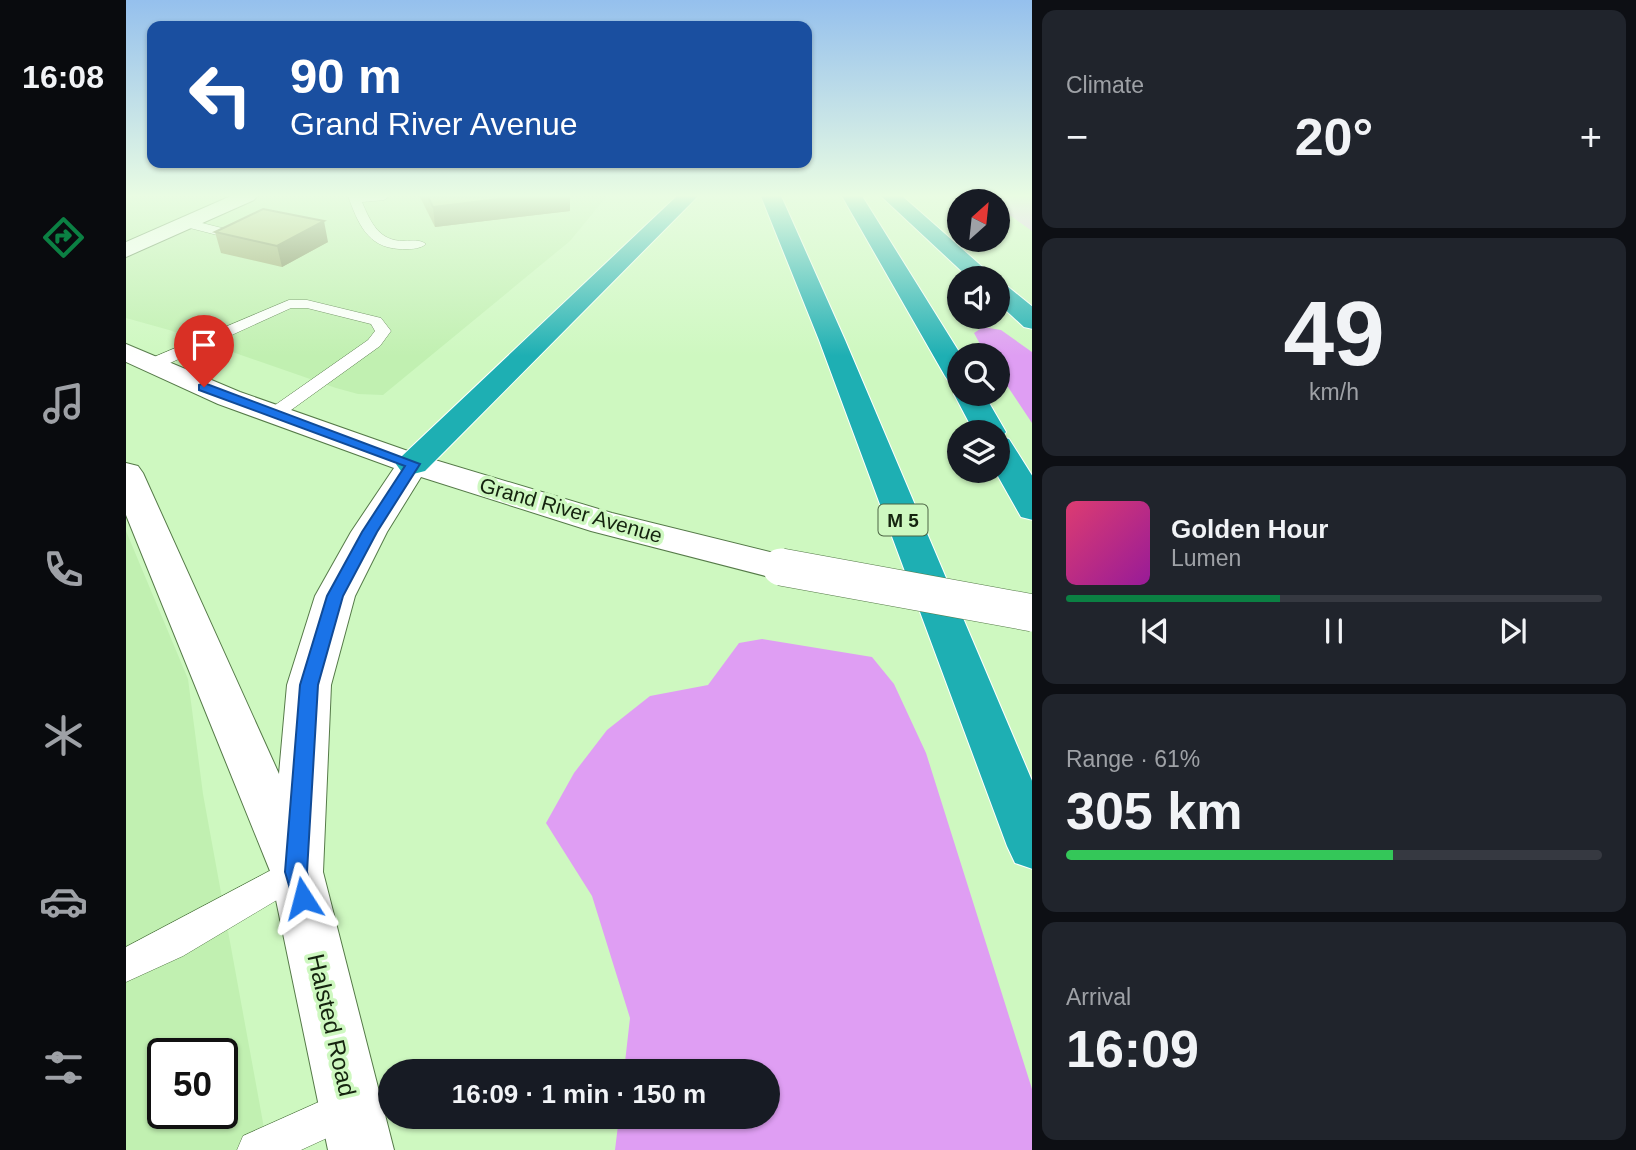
<!DOCTYPE html>
<meta charset="utf-8">
<style>
body{margin:0;font-family:Arial,sans-serif;background:#20242c;color:#f1f3f6;height:100vh;display:flex;flex-direction:column;font-size:26px;white-space:nowrap}
*{box-sizing:border-box;margin:0}
p{font-size:23px;color:#9ea1a6}
.icon{flex:none;width:38px;height:38px;fill:none;stroke:currentColor;stroke-width:2;stroke-linecap:round;stroke-linejoin:round}
.map{position:relative;flex:1;overflow:hidden}
.sheet{display:flex;flex-direction:column;gap:10px;padding:10px;background:#0d0f14;width:604px}
.sheet>*{flex:none}
.banner{position:absolute;left:21px;top:21px;width:665px;height:147px;border-radius:14px;box-shadow:0 2px 5px #0004;background:#1a4fa0;color:#fff;overflow:hidden}
.needle{width:46px;rotate:27deg}
.fabs{position:absolute;left:821px;top:189px;display:grid;gap:14px}
.fabs a{display:grid;place-items:center;width:63px;height:63px;border-radius:50%;background:#171b24;box-shadow:0 2px 5px #0004;font-size:35px}
.speed{position:absolute;left:21px;top:1038px;display:flex;gap:14px;font-size:35px;font-weight:700;text-align:center}
.speed>*{display:grid;place-content:center;width:91px;height:91px;border-radius:50%;background:#171b24;box-shadow:0 2px 5px #0004;line-height:1}
.speed .limit{border:4px solid #111;border-radius:10px;background:#fff;color:#111}
.pin{position:absolute;display:grid;place-items:center;width:60px;height:60px;color:#fff;margin:-72px -30px;border-radius:50% 50% 50% 0;rotate:-45deg;box-shadow:0 0 7px #0007}
.pin .icon{rotate:45deg}
.me{position:absolute;width:77px;margin:-38px;rotate:351deg;stroke-linejoin:round;filter:drop-shadow(0 0 5px #0008)}
.turn{display:flex;align-items:center;gap:24px;height:147px;padding:0 28px;font-size:32px}
.turn .icon{width:91px;height:91px;stroke-width:2.5}
.turn b{display:block;font-size:49px;line-height:60px}
.big{font-size:52px;font-weight:700;line-height:1.1}
.sheet .widget{flex:1;display:flex;flex-direction:column;justify-content:center;gap:10px;min-width:0;padding:0 24px;border-radius:14px;background:#20242c}
.sheet .dial{align-items:center;gap:0}
.dial b{font-size:91px;line-height:1}
.song{display:flex;align-items:center;gap:21px}
.cover{width:84px;height:84px;border-radius:10px;background:linear-gradient(135deg,hsl(340 70% 55%),hsl(300 70% 35%))}
.played{height:7px;border-radius:4px;background:linear-gradient(90deg,#0b8043 40%,#363941 40%)}
.keys{display:flex;justify-content:space-around;direction:ltr}
.heat{display:flex;justify-content:space-between;align-items:center;font-size:38px;direction:ltr}
.charge{height:10px;border-radius:5px;background:linear-gradient(90deg,#34c759 61%,#363941 0)}
.trip{position:absolute;left:252px;top:1059px;width:402px;height:70px;border-radius:35px;background:#171b24;box-shadow:0 2px 5px #0004;font-weight:700;line-height:70px;text-align:center}
main{display:flex;flex:1;min-height:0}
.tab-bar{display:flex;flex-direction:column;width:126px;justify-content:space-around;align-items:center;background:#090b0e;color:#9ea1a6}
.tab-bar .icon{width:49px;height:49px}
.tab-bar .current{color:#0b8043}
.tab-bar b{font-size:32px;color:#f1f3f6}
.map>svg:first-child{display:block}
.built{fill:#c1f0b1;fill-rule:evenodd}
.green{fill:#eebefd}
.forest{fill:#df9ef3}
.lines{fill:none;stroke-linecap:round;stroke-linejoin:round}
.lane-casing{stroke:#557a48;stroke-width:1}
.street-casing{stroke:#557a48;stroke-width:2}
.secondary-casing{stroke:#557a48;stroke-width:2}
.highway-casing{stroke:#fff;stroke-width:2}
.lane{fill:#fff;fill-rule:evenodd}
.street{fill:#fff;fill-rule:evenodd}
.secondary{fill:#fff;fill-rule:evenodd}
.highway{fill:#1eafb3;fill-rule:evenodd}
.secondary-bridge-casing{stroke:#557a48;stroke-width:38;stroke-linecap:butt}
.secondary-bridge{stroke:#fff;stroke-width:37}
.wall{fill:#9aa56e}
.shaded-wall{fill:#7d865a}
.building{fill:#b3c080;stroke:#7d865a;stroke-width:2}
.route{fill:#1a73e8;stroke:#114b97;stroke-width:2}
.labels{text-anchor:middle;dominant-baseline:central;stroke-width:7;stroke-linejoin:round;paint-order:stroke}
.shield{fill:#cef8c0;stroke:#4c6444;stroke-width:2}
.shield-label{font-size:19px;font-weight:bold;fill:#15240f}
.street-label{font-size:21px;fill:#15240f;stroke:#cef8c0}
.near-street-label{font-size:24px;fill:#15240f;stroke:#cef8c0}
</style>
<main>
<nav class="tab-bar">
<b>16:08</b>
<svg class="icon current" aria-label="directions" viewBox="0 0 24 24"><path d="M12 3l9 9-9 9-9-9zM9 14v-3h6M13 9l2 2-2 2"/></svg>
<svg class="icon" aria-label="music" viewBox="0 0 24 24"><path d="M9 18V5l10-2v13"/><circle cx="6" cy="18" r="3"/><circle cx="16" cy="16" r="3"/></svg>
<svg class="icon" aria-label="phone" viewBox="0 0 24 24"><path d="M5 4h4l2 5-3 2q2 4 5 5l2-3 5 2v4C11 20 4 13 5 4z"/></svg>
<svg class="icon" aria-label="climate" viewBox="0 0 24 24"><path d="M12 3v18M4 7l16 10M4 17L20 7"/></svg>
<svg class="icon" aria-label="car" viewBox="0 0 24 24"><path d="M5 17H2v-5l4-1 3-4h7l3 4 3 1v5h-3M9 17h6M6 11h13"/><circle cx="7" cy="17" r="2"/><circle cx="17" cy="17" r="2"/></svg>
<svg class="icon" aria-label="filters" viewBox="0 0 24 24"><path d="M4 7h16M4 17h16"/><circle cx="9" cy="7" r="2"/><circle cx="15" cy="17" r="2"/></svg>
</nav>
<div class="map">
<svg width="907" height="1150" viewBox="0 0 907 1150">
<rect width="100%" height="100%" fill="#cef8c0"/>
<path class="built" d="M0,196H481L444,241L257,395L232,394L210,388L43,330L0,318Z
M0,531L62,679L77,794L142,1150H0ZM37,1054H96V1113H37Z"/>
<path class="green" d="M856,196H906V231L872,207V201H864Z"/>
<path class="forest" d="M857,327L875,330L906,352V423L872,372V355H860L848,333Z
M636,639L746,657L768,684L800,753L906,1089V1150H489L493,1117L642,1116V1071H498L504,1018L466,896L420,823L448,773L481,730L524,696L582,685L613,643Z"/>
<g class="lines">
<g class="lane-casing">
<path id="lane" d="M113,196H126L120,200Z
M222,196H264L258,200L236,202C245,223 253,241 278,241C287,241 293,239 300,244C293,250 282,249 273,249C241,247 232,223 222,196Z
M60,219L108,231L109,234L103,238L56,226V220Z
M163,300H181L255,318L265,331L254,346L154,418L148,419L139,414L142,410L242,340L249,331L245,324L181,308H165L33,368L27,369L19,364L21,360Z
M170,857L181,862L186,872L181,882L57,956L0,982V947Z
M222,1089L236,1094L241,1108L236,1122L175,1150H111L117,1136Z"/>
</g>
<g class="street-casing">
<path id="street" d="M105,196H131L128,200L0,257V242Z"/>
</g>
<g class="secondary-casing">
<path id="secondary" d="M0,344L114,392L299,457L486,513L668,558L674,567L668,576L655,580L465,531L295,477L261,532L229,596L205,685L197,872L268,1150H202L144,871L0,515V463L12,466L17,473L153,774L161,685L189,596L225,532L268,468L92,404L0,362Z"/>
</g>
<g class="highway-casing">
<path id="highway" d="M551,196H572L299,471L287,474L275,471L270,464L275,457Z
M635,196H655L719,340L907,783V869L889,863L881,846L693,340Z
M716,196H736L835,355L833,385L823,382L819,376Z
M755,196H776L869,278H843Z
M872,284L881,286L907,307V329L898,327L872,303Z
M833,388V394H858L880,432L876,437L883,439L907,477V520L895,517L869,471H872V432H848L828,394Z"/>
</g>
<use href="#lane" class="lane"/>
<use href="#street" class="street"/>
<use href="#secondary" class="secondary"/>
<use href="#highway" class="highway"/>
<g class="secondary-bridge-casing">
<path id="secondary-bridge" d="M655,567L907,613"/>
</g>
<use href="#secondary-bridge" class="secondary-bridge"/>
</g>
<path class="wall" d="M293,195H444V211L309,227Z
M89,232L202,242L156,267L95,253Z"/>
<path class="shaded-wall" d="M405,195H444V211L309,227L307,207Z
M198,221L202,242L156,267L151,246Z"/>
<path class="building" d="M301,195H405L307,207Z
M137,209L198,221L151,246L89,232Z"/>
<linearGradient id="sky" x2="0" y2="1"><stop stop-color="#95c0ed"/><stop offset="0.55" stop-color="#e9fce3"/><stop offset="1" stop-color="#e9fce3" stop-opacity="0"/></linearGradient>
<rect width="907" height="356" fill="url(#sky)"/>
<path class="route" d="M78,383L294,464L251,532L217,596L192,685L181,872L188,898L185,906L177,909L169,906L159,872L174,685L201,596L236,532L279,466L73,390V385Z"/>
<g class="labels">
<rect class="shield" x="752.5" y="504.5" width="49" height="31" rx="5"/>
<g class="shield-label">
<text x="777" y="520">M 5</text>
</g>
<g class="street-label">
<text transform="translate(445 510) rotate(16)">Grand River Avenue</text>
</g>
<g class="near-street-label">
<text transform="translate(206 1025) rotate(77)">Halsted Road</text>
</g>
</g>
</svg>
<div class="fabs">
<a><svg class="needle" viewBox="-14 -14 28 28"><path d="M0-13l5 13h-10z" fill="#e53935"/><path d="M0 13l5-13h-10z" fill="#9ea1a6"/></svg></a>
<a><svg class="icon" aria-label="sound" viewBox="0 0 24 24"><path d="M4 9h4l5-4v14l-5-4H4zM17 9q2 3 0 6"/></svg></a>
<a><svg class="icon" aria-label="search" viewBox="0 0 24 24"><circle cx="10" cy="10" r="6"/><path d="M15 15l6 6"/></svg></a>
<a><svg class="icon" aria-label="layers" viewBox="0 0 24 24"><path d="M12 4l9 5-9 5-9-5zM3 14l9 5 9-5"/></svg></a>
</div>
<div class="speed"><div class="limit">50</div></div>
<div class="pin" style="left:78px;top:387px;background:#d93025"><svg class="icon" aria-label="arrive" viewBox="0 0 24 24"><path d="M6 21V4h12l-3 4 3 4H6"/></svg></div>
<svg class="me" style="left:177px;top:898px" viewBox="-20 -20 40 40"><path d="M0-17L14 15 0 8-14 15z" fill="#1a73e8" stroke="#fff" stroke-width="4"/></svg>
<div class="trip">16:09 · 1 min · 150 m</div>
<div class="banner">
<div class="turn"><svg class="icon" aria-label="left" viewBox="0 0 24 24"><path d="M17 20v-9H6M10 6l-5 5 5 5"/></svg><div><b>90 m</b>Grand River Avenue</div></div>
</div>
</div>
<section class="sheet">
<div class="widget"><p>Climate</p>
<div class="heat"><a>−</a><b class="big">20°</b><a>+</a></div>
</div>
<div class="widget dial"><b>49</b><p>km/h</p></div>
<div class="widget">
<div class="song"><i class="cover"></i><div><b>Golden Hour</b><p>Lumen</p></div></div>
<div class="played"></div>
<div class="keys"><svg class="icon" aria-label="previous" viewBox="0 0 24 24"><path d="M18 5L8 12l10 7zM5 5v14"/></svg><svg class="icon" aria-label="pause" viewBox="0 0 24 24"><path d="M8 5v14M16 5v14"/></svg><svg class="icon" aria-label="next" viewBox="0 0 24 24"><path d="M6 5l10 7-10 7zM19 5v14"/></svg></div>
</div>
<div class="widget"><p>Range · 61%</p><b class="big">305 km</b><div class="charge"></div></div>
<div class="widget"><p>Arrival</p><b class="big">16:09</b></div>
</section>
</main>
